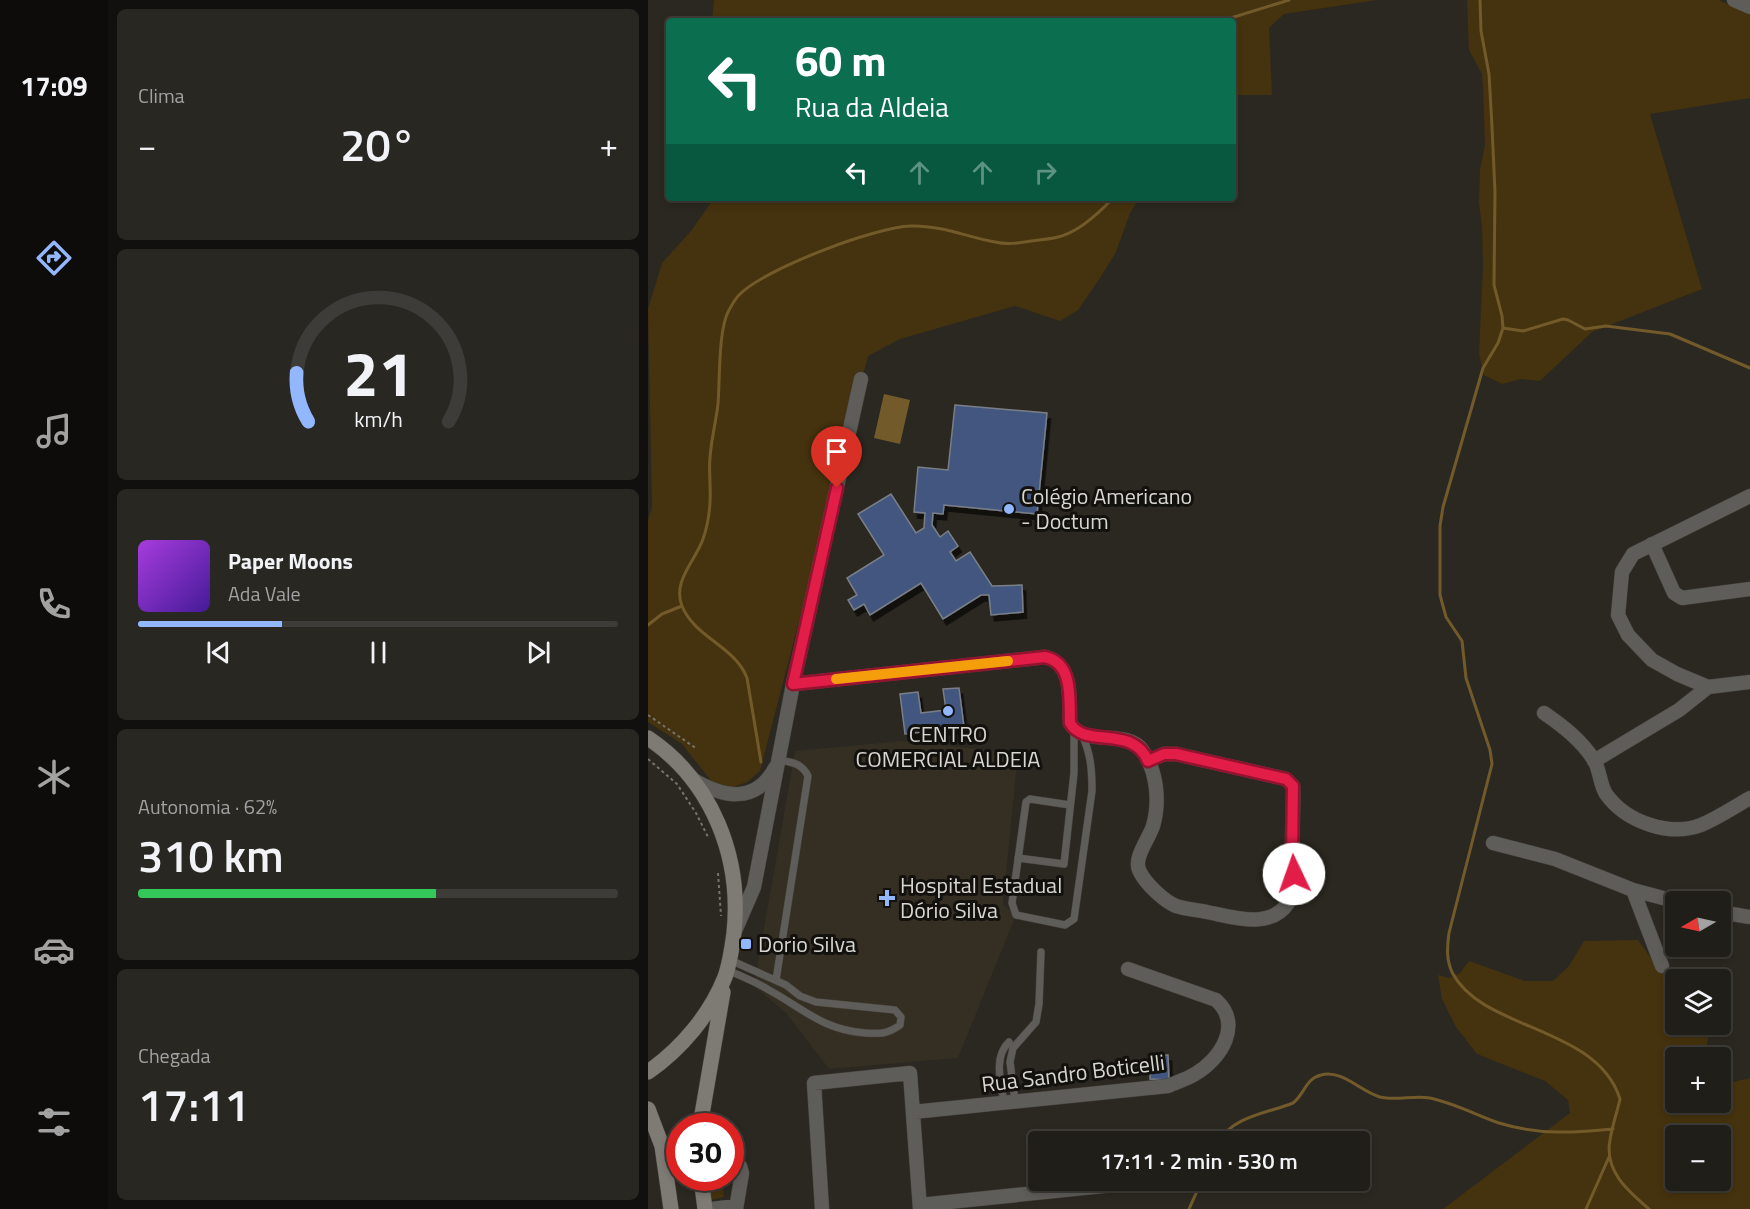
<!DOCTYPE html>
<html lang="pt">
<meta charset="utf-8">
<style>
body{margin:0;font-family:"Titillium Web",sans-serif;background:#282722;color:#f1f3f6;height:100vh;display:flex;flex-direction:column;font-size:22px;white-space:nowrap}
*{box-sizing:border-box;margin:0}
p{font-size:20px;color:#a2a2a2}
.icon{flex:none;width:33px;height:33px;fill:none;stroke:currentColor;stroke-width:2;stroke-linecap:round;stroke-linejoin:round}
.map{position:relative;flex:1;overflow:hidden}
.sheet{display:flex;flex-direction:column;gap:9px;padding:9px;background:#12100e;width:540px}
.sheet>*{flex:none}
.guide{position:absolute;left:18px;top:18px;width:570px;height:183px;border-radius:6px;box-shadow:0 3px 9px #0003,0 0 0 2px #3d3c38;background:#0b6e4f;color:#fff;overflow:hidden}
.needle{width:39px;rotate:261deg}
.tools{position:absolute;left:1017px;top:891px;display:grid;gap:12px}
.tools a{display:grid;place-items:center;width:66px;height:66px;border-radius:6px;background:#201e19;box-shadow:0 3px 9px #0003,0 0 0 2px #3d3c38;font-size:30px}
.speed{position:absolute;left:18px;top:1113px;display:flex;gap:12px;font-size:30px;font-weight:700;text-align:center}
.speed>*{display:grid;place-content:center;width:78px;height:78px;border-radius:50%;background:#201e19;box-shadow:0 3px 9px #0003,0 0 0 2px #3d3c38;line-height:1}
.speed .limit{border:9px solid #d22;background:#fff;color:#111}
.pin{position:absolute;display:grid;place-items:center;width:51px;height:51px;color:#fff;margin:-62px -26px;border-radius:50% 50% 50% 0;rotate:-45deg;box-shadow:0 0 6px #0007}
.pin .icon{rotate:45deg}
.me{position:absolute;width:66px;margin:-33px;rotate:357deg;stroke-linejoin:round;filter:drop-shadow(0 0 4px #0008)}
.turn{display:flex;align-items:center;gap:21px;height:126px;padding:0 30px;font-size:27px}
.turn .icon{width:78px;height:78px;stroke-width:2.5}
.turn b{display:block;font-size:42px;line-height:51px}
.lanes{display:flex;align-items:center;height:57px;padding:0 30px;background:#0003;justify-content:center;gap:30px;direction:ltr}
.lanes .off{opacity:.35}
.big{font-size:45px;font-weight:600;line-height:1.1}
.sheet .card{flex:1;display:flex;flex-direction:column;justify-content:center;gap:9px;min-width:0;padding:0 21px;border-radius:9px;background:#282722}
.sheet .dial{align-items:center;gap:0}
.dial svg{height:156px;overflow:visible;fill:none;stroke:#3d3c38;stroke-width:7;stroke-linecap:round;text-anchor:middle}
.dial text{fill:#f1f3f6;stroke:none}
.song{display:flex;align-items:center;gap:18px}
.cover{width:72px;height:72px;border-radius:9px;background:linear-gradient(135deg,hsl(280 70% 55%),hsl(260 70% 35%))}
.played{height:6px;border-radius:3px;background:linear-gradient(90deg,#92b7fd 30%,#3d3c38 30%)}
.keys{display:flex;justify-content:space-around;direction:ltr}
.heat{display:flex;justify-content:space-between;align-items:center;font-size:33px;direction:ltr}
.charge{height:9px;border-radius:4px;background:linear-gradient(90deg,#34c759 62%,#3d3c38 0)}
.trip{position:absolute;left:380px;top:1131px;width:342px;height:60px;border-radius:6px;background:#201e19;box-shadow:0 3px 9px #0003,0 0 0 2px #3d3c38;font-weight:600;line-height:60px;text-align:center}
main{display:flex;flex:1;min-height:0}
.tab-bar{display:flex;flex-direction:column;width:108px;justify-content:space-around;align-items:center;background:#0d0c0a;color:#a2a2a2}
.tab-bar .icon{width:42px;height:42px}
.tab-bar .selected{color:#92b7fd}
.tab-bar b{font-size:27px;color:#f1f3f6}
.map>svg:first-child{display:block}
.built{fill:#352e22}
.green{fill:#45320e;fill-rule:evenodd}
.water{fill:#735a2b}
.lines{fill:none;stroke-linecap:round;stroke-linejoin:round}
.stream{stroke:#735a2b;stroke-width:3}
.building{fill:#425780;stroke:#7a7f87;stroke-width:1.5;filter:url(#shadow)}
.service-casing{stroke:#47443d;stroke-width:8}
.minor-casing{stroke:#47443d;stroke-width:15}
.secondary-casing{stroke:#47443d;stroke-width:16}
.path{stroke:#76736d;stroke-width:2;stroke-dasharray:3 3;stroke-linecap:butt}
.service{stroke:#5f5d5a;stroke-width:7}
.minor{stroke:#5f5d5a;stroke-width:14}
.secondary{stroke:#7e7b75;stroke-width:15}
.route-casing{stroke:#92132f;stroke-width:15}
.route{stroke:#e11d48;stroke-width:10}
.slow{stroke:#f59e0b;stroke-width:10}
.poi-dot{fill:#92b7fd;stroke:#12110e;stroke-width:2}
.labels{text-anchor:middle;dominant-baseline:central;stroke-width:6;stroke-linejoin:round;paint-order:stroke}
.poi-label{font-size:22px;fill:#d8d6d1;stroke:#12110e;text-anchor:start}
.street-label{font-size:22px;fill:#d8d6d1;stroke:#12110e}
</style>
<main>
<nav class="tab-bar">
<b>17:09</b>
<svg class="icon selected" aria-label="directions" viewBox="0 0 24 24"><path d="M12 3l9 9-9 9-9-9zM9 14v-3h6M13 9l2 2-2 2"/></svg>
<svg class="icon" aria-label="music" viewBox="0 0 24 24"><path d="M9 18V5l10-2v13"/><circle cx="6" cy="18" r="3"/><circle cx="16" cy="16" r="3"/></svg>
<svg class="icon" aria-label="phone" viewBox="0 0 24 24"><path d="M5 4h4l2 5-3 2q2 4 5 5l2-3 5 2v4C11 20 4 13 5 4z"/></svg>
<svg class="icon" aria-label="climate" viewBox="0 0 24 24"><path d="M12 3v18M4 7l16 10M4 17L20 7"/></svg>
<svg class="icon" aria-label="car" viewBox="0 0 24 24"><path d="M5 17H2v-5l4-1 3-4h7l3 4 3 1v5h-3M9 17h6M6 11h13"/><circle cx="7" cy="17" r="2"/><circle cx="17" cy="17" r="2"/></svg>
<svg class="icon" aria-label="filters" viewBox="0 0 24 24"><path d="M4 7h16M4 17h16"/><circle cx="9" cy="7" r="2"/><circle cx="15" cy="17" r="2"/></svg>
</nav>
<section class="sheet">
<div class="card"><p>Clima</p>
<div class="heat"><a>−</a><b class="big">20°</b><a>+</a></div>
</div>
<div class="card dial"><svg viewBox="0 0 100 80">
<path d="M14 69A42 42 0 1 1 86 69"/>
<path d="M14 69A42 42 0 0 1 8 44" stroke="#92b7fd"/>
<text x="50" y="56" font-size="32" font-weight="700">21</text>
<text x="50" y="72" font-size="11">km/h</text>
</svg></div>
<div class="card">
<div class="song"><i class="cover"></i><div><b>Paper Moons</b><p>Ada Vale</p></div></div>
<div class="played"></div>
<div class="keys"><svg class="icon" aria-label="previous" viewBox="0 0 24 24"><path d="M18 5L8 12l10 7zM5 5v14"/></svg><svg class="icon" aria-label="pause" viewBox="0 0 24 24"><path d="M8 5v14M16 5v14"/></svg><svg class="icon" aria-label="next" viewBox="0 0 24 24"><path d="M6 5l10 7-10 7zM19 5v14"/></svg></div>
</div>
<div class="card"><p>Autonomia · 62%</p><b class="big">310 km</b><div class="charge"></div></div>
<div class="card"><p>Chegada</p><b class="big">17:11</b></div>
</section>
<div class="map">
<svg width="1102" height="1209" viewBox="0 0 1102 1209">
<defs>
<filter id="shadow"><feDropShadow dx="3.5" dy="6" stdDeviation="0" flood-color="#0009"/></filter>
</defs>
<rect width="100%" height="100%" fill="#2b2821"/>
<path class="built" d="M254,741L370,753L355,905L368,915L310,1058L181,1069L138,1013L106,986L147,751Z"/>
<path class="green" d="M66,0H729L636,14L621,28L624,95H585V21H64Z
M819,0H1071L1102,15V98L1002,114L1054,289L944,332L892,381L873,379L854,384L836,375L831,354L835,266L834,226L831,203L832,170L837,145L835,90L834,74L821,50Z
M62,198H491L482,213L468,252L452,278L430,310L412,321L367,306L252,339L220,356L112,771L99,782L72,792L34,744L0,722V520L4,507L0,309L14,263L43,231L62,204Z
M990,940L1014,974L1059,975L1062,979L1028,980V1024L1063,1025L1056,1057L1028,1058V1102H1072L1073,1080L1085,1082L1102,1078V1209H795L922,1113L920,1100L897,1081L829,1054L808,1027L794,999L790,975L801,978L812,973L821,961L877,981H905L921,966L936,941ZM1028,1136H1072V1180H1028Z
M60,1178H74L76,1197L63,1200Z"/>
<path class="water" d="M236,394L262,400L252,444L226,438Z"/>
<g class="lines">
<path class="stream" d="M832,0L833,31L841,74L844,127L847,192L846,285L854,316L855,328L850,343L835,368L795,507L792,526V595L798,617L814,641L818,678L842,750L844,764L801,933C799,947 798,961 805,974C836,1031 949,1026 972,1099C969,1113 964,1126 962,1140C956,1171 980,1191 1001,1209
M573,21L641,0
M855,328L875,331L915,319L920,320L937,329L958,326L1022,334L1102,368
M0,625L14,614L34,606
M113,762L99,678C87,646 47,638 34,606C24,581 48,560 55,539C61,522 63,504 62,485C62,476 61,467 62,458C63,440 68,422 70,404C72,381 70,329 81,310C84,305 87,299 91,295C116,269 227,227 263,226C291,225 320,237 347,242C359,245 371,243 383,241C392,240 402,239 410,237C431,232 451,213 465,198
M571,1142C584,1116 621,1113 645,1103C657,1094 657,1079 673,1075C694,1069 713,1092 732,1097C749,1101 765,1095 782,1098C806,1103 828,1115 851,1123C890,1135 926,1133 965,1129
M541,1209L554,1180
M938,1209L961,1157"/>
</g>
<path class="building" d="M307,405L399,413L389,514L296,505L295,514L285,513L284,525L292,537L300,531L310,546L302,552L308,561L322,552L344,586L374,585L375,612L343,615L341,595H333L295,619L273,583L222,615L216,604L206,610L200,600L209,595L199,578L236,555L210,514L243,494L268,533L276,528L277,513L266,512L270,467L300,470Z
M311,688L316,727L257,734L252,694L270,692L273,713L298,710L295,689Z
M520,1055L521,1080L502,1079L503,1056Z"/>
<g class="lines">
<g class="service-casing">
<path id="service" d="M422,805L382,799L378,802L364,903L368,915L417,925L426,919L444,791C444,770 443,754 434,735
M370,858L416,864L426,773V730
M79,970C93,976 108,982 121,990C156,1009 175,1030 217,1033C232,1034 240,1034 252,1025L253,1017L247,1010L168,1002L152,996L138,985L82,960
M128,980L160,776C154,763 143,762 130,760
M367,1101L362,1062L365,1048L388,1022L391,1004L393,952
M356,1102C353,1083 345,1057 361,1042"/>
</g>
<g class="minor-casing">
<path id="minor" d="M1086,0L1102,7
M1102,496L985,554L974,572L970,615L980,635L1004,660L1029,674L1060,687L1102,682
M1004,544L1026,593L1034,598L1102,589
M145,684L397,657C426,663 421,700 422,723C436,748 480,728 495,751C509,772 512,802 505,826C501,839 484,859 492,872C498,884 516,901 528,906C538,909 549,910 559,912C585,917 622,930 640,903C650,887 644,868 644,850C644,829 646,807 645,786L638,779L528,754H516L500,761
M896,713C915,726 933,740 946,760C952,770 952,785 958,794C978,822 1021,837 1053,825C1070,818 1086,807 1102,798
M946,761L1031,710L1060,687
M44,779C74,797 107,805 127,768
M845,843L907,859L985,890L1030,902
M985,890L1014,966
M1072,912L1102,917
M87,931L106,887L145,684L213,379
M265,1112L520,1086C529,1082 539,1079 547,1074C573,1059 595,1024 568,1000L480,969
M272,1205L494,1182
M64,1209L88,1206
M88,1209L94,1173L92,1166
M174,1209L166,1083L262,1073L272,1209"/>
</g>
<g class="secondary-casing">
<path id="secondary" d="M0,738C64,781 94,857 86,933C84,948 82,963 77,977C62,1015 33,1049 0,1072
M0,1109L14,1146L23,1209
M52,1126L75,992
M53,1178L57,1209"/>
</g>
<path class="path" d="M0,715L49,749
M0,759L29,784L48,813L61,839
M70,873L73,916"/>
<use href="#service" class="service"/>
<use href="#minor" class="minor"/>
<use href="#secondary" class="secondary"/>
</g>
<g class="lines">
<g class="route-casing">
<path id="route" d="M189,488L145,684L397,657C426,663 421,700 422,723C436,749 485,724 500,761L516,754H528L638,779L645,786L644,854L646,874"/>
</g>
<use href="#route" class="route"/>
<path class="slow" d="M188,679L360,661"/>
</g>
<g class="poi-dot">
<circle cx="361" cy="509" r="6"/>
<circle cx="300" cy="711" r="6"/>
<path d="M236 889h6v6h6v6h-6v6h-6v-6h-6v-6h6z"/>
<rect x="92" y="938" width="12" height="12" rx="3"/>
</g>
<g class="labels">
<g class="poi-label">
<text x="373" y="496">Colégio Americano<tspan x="373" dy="25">- Doctum</tspan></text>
<text x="300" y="734" text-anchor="middle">CENTRO<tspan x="300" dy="25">COMERCIAL ALDEIA</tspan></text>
<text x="252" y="885">Hospital Estadual<tspan x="252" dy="25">Dório Silva</tspan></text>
<text x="110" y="944">Dorio Silva</text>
</g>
<g class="street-label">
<text transform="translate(425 1073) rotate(-7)">Rua Sandro Boticelli</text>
</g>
</g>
</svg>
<div class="tools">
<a><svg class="needle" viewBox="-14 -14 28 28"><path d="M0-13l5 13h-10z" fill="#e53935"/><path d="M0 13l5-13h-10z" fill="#a2a2a2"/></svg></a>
<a><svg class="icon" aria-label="layers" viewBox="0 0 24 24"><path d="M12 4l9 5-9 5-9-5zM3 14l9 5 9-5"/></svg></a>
<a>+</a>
<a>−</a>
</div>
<div class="speed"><div class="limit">30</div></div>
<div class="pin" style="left:189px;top:488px;background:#d93025"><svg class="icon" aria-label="arrive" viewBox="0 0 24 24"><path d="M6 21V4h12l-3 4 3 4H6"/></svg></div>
<svg class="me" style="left:646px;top:874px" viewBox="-20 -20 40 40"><circle r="19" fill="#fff"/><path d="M0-13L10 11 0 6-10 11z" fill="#e11d48"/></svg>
<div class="trip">17:11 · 2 min · 530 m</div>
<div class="guide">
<div class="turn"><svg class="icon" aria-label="left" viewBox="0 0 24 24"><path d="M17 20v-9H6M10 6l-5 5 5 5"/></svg><div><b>60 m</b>Rua da Aldeia</div></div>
<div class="lanes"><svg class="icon" aria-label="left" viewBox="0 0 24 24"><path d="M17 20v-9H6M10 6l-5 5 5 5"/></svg><svg class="icon off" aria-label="ahead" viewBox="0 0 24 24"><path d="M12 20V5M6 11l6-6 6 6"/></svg><svg class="icon off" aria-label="ahead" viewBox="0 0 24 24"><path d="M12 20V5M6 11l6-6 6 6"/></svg><svg class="icon off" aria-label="right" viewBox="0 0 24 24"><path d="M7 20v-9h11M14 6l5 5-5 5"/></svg></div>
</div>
</div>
</main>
